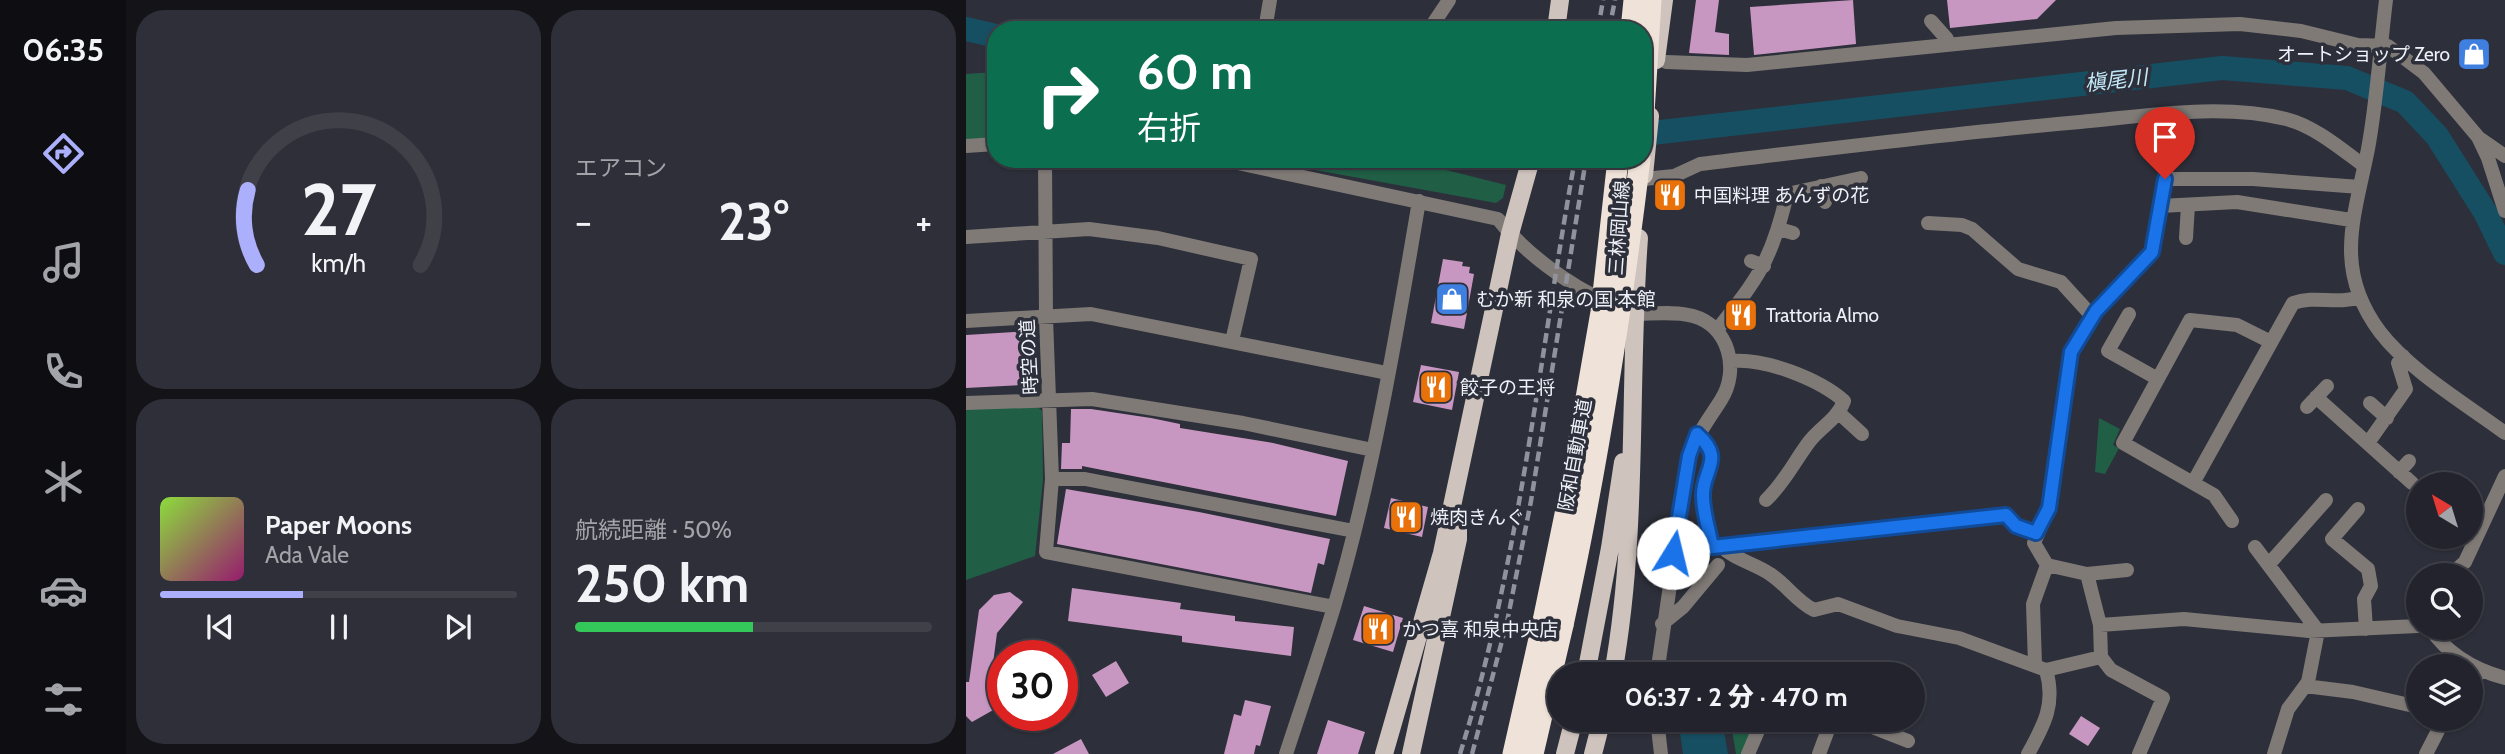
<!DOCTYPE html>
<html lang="ja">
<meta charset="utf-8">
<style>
body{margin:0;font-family:Cabin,"Noto Sans JP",sans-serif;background:#2e2f38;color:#f1f3f6;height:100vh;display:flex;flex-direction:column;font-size:26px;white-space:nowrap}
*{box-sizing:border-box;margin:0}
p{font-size:23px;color:#a2a4a9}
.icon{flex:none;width:38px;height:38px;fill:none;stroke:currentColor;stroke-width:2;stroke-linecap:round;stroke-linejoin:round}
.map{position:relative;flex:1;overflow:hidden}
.side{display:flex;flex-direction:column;gap:10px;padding:10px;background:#131318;width:840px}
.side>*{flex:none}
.top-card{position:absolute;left:21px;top:21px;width:665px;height:147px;border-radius:28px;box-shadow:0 2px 5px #0004,0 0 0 2px #3f4048;background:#0b6e4f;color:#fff;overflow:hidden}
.needle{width:46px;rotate:322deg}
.tools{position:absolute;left:1440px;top:472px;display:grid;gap:14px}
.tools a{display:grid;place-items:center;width:77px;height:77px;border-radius:50%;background:#22232c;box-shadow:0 2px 5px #0004,0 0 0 2px #3f4048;font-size:35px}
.speed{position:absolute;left:21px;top:640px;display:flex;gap:14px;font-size:35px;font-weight:700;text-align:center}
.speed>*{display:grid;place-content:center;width:91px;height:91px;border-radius:50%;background:#22232c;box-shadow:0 2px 5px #0004,0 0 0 2px #3f4048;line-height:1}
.speed .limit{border:10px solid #d22;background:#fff;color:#111}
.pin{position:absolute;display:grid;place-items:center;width:60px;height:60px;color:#fff;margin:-72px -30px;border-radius:50% 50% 50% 0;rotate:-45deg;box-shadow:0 0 7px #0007}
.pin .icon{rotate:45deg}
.me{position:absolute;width:77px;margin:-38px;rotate:9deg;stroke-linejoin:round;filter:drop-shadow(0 0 5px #0008)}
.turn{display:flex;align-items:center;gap:24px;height:147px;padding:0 35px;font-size:32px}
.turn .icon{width:91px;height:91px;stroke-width:2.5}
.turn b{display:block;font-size:49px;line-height:60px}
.big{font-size:52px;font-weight:800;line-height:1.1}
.side .card{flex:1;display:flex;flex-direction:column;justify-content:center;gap:10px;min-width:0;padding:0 24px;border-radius:28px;background:#2e2f38}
.side .dial{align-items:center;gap:0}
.dial svg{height:182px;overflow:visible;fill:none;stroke:#3f4048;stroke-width:7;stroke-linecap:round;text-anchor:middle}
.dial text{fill:#f1f3f6;stroke:none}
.song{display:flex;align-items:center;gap:21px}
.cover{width:84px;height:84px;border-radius:10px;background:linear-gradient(135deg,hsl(90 70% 55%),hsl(320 70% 35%))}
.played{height:7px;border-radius:4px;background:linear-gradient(90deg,#acaffb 40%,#3f4048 40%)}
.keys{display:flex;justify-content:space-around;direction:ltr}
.heat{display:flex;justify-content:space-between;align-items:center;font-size:38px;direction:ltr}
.charge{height:10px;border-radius:5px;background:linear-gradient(90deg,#34c759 50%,#3f4048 0)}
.side .tiles{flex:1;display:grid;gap:10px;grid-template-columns:repeat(2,1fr)}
.trip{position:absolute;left:581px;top:662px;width:378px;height:70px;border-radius:35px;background:#22232c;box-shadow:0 2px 5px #0004,0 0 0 2px #3f4048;font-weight:800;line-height:70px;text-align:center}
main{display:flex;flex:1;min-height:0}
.dock{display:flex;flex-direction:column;width:126px;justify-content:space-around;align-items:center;background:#0e0e12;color:#a2a4a9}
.dock .icon{width:49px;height:49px}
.dock .active{color:#acaffb}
.dock b{font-size:32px;color:#f1f3f6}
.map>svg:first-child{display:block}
.green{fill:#205e46}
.water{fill:#174f62}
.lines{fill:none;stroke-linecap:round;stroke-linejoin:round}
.river{stroke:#174f62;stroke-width:24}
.building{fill:#c797c1}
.minor{stroke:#7f7a76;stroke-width:14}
.major{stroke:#cfc4bd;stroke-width:18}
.highway{stroke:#efe2d8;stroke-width:21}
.rail{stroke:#91939c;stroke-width:4.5;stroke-dasharray:10 5;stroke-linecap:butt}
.highway-bridge{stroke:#efe2d8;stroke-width:21}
.route-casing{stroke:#114b97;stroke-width:18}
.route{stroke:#1a73e8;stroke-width:12}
.labels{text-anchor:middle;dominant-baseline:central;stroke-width:7;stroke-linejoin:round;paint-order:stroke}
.poi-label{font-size:19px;fill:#eff1f8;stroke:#2d2f3a;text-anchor:start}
.street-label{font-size:19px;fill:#eff1f8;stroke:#2d2f3a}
.water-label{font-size:21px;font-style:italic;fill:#c3e9f8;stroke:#2d2f3a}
</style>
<main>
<nav class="dock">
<b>06:35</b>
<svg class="icon active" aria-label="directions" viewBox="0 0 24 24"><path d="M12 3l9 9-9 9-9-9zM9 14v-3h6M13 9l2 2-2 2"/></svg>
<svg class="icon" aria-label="music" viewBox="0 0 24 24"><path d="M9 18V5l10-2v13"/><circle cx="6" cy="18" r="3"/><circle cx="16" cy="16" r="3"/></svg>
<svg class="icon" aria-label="phone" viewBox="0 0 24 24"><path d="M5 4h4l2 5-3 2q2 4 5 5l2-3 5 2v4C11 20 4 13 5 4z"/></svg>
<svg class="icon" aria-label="climate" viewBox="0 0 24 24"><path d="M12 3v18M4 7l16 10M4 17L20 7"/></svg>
<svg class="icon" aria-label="car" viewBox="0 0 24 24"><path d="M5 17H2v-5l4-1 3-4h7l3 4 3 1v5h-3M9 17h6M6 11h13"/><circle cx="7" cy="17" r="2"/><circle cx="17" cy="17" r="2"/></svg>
<svg class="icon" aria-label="filters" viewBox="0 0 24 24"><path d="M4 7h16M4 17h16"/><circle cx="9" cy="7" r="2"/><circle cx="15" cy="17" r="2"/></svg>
</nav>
<section class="side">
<div class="tiles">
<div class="card dial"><svg viewBox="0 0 100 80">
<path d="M14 69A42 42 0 1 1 86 69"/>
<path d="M14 69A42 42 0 0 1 10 36" stroke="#acaffb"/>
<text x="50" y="56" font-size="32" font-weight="700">27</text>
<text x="50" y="72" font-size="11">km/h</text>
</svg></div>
<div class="card"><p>エアコン</p>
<div class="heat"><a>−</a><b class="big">23°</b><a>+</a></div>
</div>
<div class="card">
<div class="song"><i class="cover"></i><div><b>Paper Moons</b><p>Ada Vale</p></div></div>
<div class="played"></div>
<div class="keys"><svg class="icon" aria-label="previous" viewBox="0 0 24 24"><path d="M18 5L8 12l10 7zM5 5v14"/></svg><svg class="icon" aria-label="pause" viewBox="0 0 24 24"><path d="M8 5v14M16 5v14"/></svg><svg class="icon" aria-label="next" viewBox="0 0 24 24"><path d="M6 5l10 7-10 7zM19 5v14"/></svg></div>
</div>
<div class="card"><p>航続距離 · 50%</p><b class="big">250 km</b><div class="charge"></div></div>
</div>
</section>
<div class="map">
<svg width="1539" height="754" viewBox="0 0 1539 754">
<rect width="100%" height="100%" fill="#2d2f3a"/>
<path class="green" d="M30,72V137L0,140V74Z
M289,159H436L540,185L537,198L530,203Z
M70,405L76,411L77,480L69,556L0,580V409Z
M1133,418L1154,429L1147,445L1153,448L1139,474L1129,472Z
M764,719H790L776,754H770Z"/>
<path class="water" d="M712,719H756L762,754H717Z"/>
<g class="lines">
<path class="river" d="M0,29L30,36
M677,134L1256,68L1381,78L1439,102L1471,136L1519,212L1539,253"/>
</g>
<path class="building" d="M730,0H753L749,32L763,34V55L723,53Z
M887,0L890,44L788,55L784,7Z
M981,0H1090L1071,19L984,28Z
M477,259L497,262L496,266L504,267L503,273L508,274L498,329L465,323Z
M66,331L73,384L0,388V335Z
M455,365L493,372L486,410L447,402Z
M105,409H125L185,418L214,424V428L307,443L382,461L370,516L116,466V469H95L96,443H104Z
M100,489L233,512L364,539L358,565L352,563L345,593L91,544Z
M425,498L462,507L456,537L418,528Z
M106,588L215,603L214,609L269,616V621L328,627L325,656L216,642V636L102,621Z
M44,592L57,602L31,633L22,702L29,709L6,722L0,716V682H3L13,610L28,595Z
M398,606L437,618L427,652L387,640Z
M150,661L163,683L140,697L126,675Z
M279,700L305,706L294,746L290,745L288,754H258L268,714L275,716Z
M1115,716L1134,728L1122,746L1103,734Z
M362,720L399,732L392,754H351Z
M115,739L123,754H87Z"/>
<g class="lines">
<path class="minor" d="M1420,0C1414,49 1411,100 1402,149C1388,219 1367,269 1414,332C1444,371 1500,404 1539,433
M965,21L981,39V45
M299,30L304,0
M463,30L483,0
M700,62L781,65L1150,28L1274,24L1335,31L1392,45L1422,46L1458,73L1512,137L1522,158L1539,211
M1513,138L1539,156
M0,146L30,144
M79,159L80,318L86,479L80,552L368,607
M253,159L532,219C558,252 602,285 641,302
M678,179L708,176L734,164C860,149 987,133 1114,122C1180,116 1254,103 1320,119C1348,126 1374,148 1397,165
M855,186L859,202
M1194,206L1271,202L1385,220
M962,223L996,225L1006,229L1052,269L1095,282L1126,316
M813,229L827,233
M0,237L123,229L192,238L285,259L266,341
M1220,238L1222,205
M785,261L798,266
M660,311L667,314C686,314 710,311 727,316C763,326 774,370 755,400C743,419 731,434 723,456L691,674
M1163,314L1142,351L1192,379
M0,321L125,314L421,373
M751,330C792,278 806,260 821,194L895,178
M766,361C799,358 853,379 878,401C871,420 854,427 843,442C828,462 819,482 800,500
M1350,397L1446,483
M0,403L126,399L277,423L407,450
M1404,403L1421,418
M1341,407L1361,386
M873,413L896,434
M731,434C760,459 736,470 736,496C737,512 743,530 746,547L1040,515L1050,526L1070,533
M1402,443L1440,389L1432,363L1437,356
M1433,472L1443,461
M86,479H119L388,531
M1227,483L1327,303C1350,295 1370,305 1394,297
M1392,509L1366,539L1402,569L1405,586L1398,599L1400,629
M1266,521L1248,495L1157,443L1224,320L1271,325L1305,342
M755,546C769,560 788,563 804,574C821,585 830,601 848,610L872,604L931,626L993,638L1080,670L1135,657
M1289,547L1352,631L1342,682L1322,709L1308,754
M1303,564L1360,500
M1161,570L1121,574L1081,565L1068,543L1083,508L1105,352L1130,311L1186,252L1199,179H1287L1394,187
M1121,574L1134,625L1135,657L1145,670L1197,698L1173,754
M1483,576L1499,562L1539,476
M696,624L717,607L752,565
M1134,625L1218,619L1343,631L1452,626
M1464,628C1482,655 1509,670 1539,678
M1069,664L1067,604L1081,565
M758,669L771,674
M1339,686L1387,692L1452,707
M1505,689L1513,671
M691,719L695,754
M886,719L942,741
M320,754C336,705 353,656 368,607C407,475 430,337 453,201
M782,754L797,719
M853,754L866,719
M1062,754C1078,725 1090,704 1080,670
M1460,754L1478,719"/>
<path class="major" d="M590,30L594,0
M690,60L698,0
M678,175L684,116
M620,674L644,548L657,462
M647,674C673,528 662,385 673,238
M418,754L476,553L544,234L565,159
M445,754L492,539V518
M599,754L608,719
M627,754L636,719"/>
<path class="highway" d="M665,30L668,0
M677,129L685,0
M547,754L577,621
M567,754L597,625"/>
<path class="rail" d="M632,30L637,0
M643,30L649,0
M494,754C554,561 573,358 609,159
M506,754L541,622L565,501L620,159"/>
<path class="highway-bridge" d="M577,621L604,490L635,312L652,159
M597,625C631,471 655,316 674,159"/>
</g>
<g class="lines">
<g class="route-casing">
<path id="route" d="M707,553L723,456L731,434C760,459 736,470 737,496C737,512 743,530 746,547L1040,515L1050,526L1070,533L1083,508L1105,352L1130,311L1186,252L1199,179"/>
</g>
<use href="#route" class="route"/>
</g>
<defs>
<g id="shop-square" transform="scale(1.75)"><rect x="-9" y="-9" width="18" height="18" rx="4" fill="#3f7fe0" stroke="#2d2f3a"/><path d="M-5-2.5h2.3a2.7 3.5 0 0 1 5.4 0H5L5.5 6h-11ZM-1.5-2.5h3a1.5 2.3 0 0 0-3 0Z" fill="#fff"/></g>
<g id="restaurant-square" transform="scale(1.75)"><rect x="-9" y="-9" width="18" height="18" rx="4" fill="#e8710a" stroke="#2d2f3a"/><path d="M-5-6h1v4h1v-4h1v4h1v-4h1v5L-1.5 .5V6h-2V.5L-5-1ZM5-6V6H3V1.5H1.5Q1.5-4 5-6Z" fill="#fff"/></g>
</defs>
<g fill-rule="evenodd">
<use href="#shop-square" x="1508" y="54"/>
<use href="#restaurant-square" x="704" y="195"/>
<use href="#shop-square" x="486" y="299"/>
<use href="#restaurant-square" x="775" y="315"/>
<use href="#restaurant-square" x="470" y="387"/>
<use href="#restaurant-square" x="440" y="517"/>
<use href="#restaurant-square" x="412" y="629"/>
</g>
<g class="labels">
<g class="poi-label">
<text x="1484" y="54" text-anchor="end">オートショップ Zero</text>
<text x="728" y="195">中国料理 あんずの花</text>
<text x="510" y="299">むか新 和泉の国 本館</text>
<text x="800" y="315">Trattoria Almo</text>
<text x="494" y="387">餃子の王将</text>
<text x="464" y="517">焼肉きんぐ</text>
<text x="436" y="629">かつ喜 和泉中央店</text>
</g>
<g class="street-label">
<text transform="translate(653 228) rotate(-86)">三林岡山線</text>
<text transform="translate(63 357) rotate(-93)">時空の道</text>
<text transform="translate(609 455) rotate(-80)">阪和自動車道</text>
</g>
<g class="water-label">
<text transform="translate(1150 80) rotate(-6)">槇尾川</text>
</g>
</g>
</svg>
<div class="tools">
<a><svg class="needle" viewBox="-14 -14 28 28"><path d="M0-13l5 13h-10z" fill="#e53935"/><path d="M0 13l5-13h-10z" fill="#a2a4a9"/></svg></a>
<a><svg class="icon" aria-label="search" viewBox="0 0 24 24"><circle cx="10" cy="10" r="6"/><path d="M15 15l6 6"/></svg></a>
<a><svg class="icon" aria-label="layers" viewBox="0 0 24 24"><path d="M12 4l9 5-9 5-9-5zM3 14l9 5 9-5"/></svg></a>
</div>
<div class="speed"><div class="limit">30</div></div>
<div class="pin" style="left:1199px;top:179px;background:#d93025"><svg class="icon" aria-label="arrive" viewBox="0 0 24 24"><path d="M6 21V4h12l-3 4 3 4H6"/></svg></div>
<svg class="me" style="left:707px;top:553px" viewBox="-20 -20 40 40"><circle r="19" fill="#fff"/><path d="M0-13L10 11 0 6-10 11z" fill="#1a73e8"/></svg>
<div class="trip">06:37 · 2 分 · 470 m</div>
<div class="top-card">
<div class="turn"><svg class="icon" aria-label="right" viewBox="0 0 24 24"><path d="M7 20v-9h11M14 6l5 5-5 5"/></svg><div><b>60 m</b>右折</div></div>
</div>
</div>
</main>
